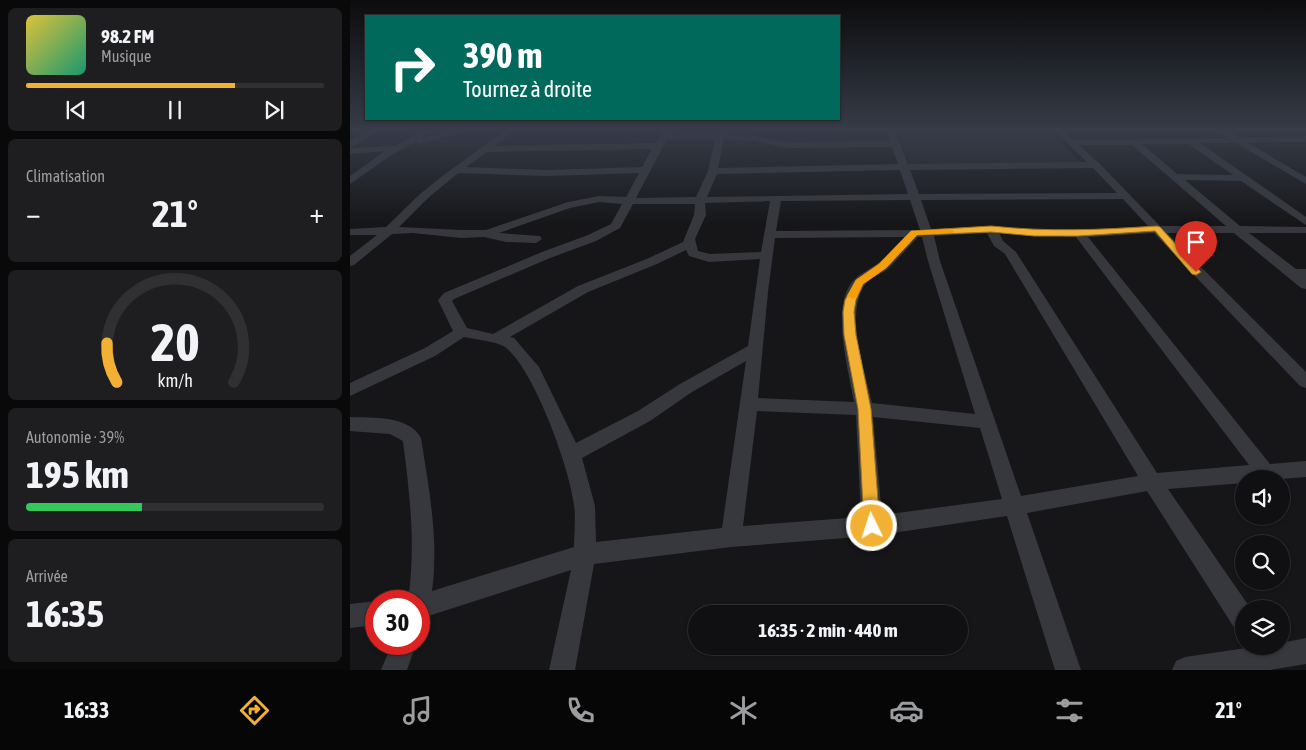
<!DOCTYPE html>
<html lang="fr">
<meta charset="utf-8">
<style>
body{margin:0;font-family:"Asap Condensed",sans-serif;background:#1e1e20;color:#f1f3f6;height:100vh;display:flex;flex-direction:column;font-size:19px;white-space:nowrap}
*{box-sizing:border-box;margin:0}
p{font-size:16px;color:#9c9d9f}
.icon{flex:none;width:28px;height:28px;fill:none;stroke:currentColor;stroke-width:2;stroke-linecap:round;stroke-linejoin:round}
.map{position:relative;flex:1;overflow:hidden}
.details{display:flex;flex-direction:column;gap:8px;padding:8px;background:#09090a;width:350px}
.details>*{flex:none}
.guide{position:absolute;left:15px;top:15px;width:475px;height:105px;border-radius:0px;box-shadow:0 1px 4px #0004,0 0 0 1px #303032;background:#00695c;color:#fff;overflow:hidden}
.buttons{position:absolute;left:885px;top:470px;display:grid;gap:10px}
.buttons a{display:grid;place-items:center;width:55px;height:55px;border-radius:50%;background:#101012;box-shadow:0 1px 4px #0004,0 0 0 1px #303032;font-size:25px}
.speed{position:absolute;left:15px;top:590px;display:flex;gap:10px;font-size:25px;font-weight:700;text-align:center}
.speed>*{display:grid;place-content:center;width:65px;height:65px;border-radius:50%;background:#101012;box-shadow:0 1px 4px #0004,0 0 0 1px #303032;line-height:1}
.speed .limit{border:8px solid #d22;background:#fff;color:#111}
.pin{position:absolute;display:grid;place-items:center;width:42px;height:42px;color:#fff;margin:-51px -21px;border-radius:50% 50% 50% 0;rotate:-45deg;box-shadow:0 0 5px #0007}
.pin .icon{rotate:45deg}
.me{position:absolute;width:55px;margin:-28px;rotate:356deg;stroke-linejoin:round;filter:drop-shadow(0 0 4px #0008)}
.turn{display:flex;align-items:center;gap:18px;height:105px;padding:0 15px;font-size:22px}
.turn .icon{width:65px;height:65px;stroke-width:2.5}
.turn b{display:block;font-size:35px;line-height:42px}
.big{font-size:38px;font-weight:700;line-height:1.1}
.details .card{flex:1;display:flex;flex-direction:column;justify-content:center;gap:8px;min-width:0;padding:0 18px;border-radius:8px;background:#1e1e20}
.details .dial{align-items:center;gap:0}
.dial svg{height:130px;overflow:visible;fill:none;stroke:#303032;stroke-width:7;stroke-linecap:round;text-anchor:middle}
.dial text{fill:#f1f3f6;stroke:none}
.song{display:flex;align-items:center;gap:15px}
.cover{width:60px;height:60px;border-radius:8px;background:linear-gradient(135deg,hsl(50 70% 55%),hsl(160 70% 35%))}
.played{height:5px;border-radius:2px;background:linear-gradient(90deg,#f2b134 70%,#303032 70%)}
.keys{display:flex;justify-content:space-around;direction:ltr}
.heat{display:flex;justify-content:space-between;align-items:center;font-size:28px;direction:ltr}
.charge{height:8px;border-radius:4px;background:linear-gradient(90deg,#34c759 39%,#303032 0)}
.trip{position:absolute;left:338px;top:605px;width:280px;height:50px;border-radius:25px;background:#101012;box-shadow:0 1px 4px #0004,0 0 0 1px #303032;font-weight:700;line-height:50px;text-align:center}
.tabs{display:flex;height:80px;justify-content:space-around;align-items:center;background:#060607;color:#9c9d9f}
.tabs .icon{width:35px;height:35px}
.tabs .selected{color:#f2b134}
.tabs b{font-size:22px;color:#f1f3f6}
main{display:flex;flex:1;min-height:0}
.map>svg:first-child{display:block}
.built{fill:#222225}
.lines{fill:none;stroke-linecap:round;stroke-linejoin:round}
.minor{fill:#37383d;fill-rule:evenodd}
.route{fill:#f2b134;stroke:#9d7322}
.slow{fill:#f59e0b}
</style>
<main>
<section class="details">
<div class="card">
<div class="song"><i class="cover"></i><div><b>98.2 FM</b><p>Musique</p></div></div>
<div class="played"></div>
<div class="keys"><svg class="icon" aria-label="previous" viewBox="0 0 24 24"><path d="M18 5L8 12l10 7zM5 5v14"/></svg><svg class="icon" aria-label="pause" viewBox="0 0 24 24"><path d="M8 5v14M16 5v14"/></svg><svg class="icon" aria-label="next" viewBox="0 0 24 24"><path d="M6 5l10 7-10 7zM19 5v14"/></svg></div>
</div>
<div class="card"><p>Climatisation</p>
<div class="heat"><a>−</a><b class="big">21°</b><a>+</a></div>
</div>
<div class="card dial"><svg viewBox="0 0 100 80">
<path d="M14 69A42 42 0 1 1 86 69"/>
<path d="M14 69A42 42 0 0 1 8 45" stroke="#f2b134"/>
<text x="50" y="56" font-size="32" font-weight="700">20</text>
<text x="50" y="72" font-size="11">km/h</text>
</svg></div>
<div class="card"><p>Autonomie · 39%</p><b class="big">195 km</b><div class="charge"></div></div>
<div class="card"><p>Arrivée</p><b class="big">16:35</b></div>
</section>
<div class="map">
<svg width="956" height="670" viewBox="0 0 956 670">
<rect width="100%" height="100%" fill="#161618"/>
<path class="built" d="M547,130H697L732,163L565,165L559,163Z"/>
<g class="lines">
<path class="minor" d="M20,130H30L0,148V141Z
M73,130H83L71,138L107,130H122L69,144L65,142L40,156L0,184V176L35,151L0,154V148L45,146Z
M156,130H165L145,146L306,143L315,130H323L320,134H367L369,130H377L376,134L405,136L438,142L541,141L537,130H545L558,164L737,162L704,130H713L723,140L878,138L867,130H877L890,138L956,136V142L898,143L956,177V184L886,143H850L956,217V225L891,181L835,180L890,226L956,227V233H899L946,269H956V289L951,288L884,233H817L956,372V388L950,386L804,233L738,237L920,464L956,461V477L931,479H894V483L818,489L901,609H894V632L885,629L797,491L677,513L731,670H705L657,516L522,536L381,547L244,564L225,670H199L221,570L69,619V601H58C66,545 60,497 53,441L40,434L0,431V417C22,418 59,415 71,438C79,489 89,540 82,591L224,547C224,533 226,518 224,505C220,469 184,369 155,347C148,342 124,339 114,337L85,356L0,396V383L75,348L103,331L88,300L94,293L192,252L238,235L261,224L272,204L249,202L220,208L149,233L190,236L192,239L186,243L156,242L134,237L111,238L63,233L42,234L4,265L0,266V256L27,235H0V229L36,227L70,194L95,174ZM317,139H365L358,171L346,197L286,198ZM374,139L405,141L438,148L542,147L548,164L368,168ZM792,144H839L883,175L827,174ZM729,145H782L876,226H810L750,164ZM302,149L292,167L196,170L116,167L137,152ZM743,168L767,193L569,194L560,170ZM550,170L558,194L357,197L367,174ZM108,173L196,176L289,173L276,197L249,196L218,202L136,230H111L49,227L78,198ZM773,199L798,226L729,230H684L641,226L581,229L571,200ZM560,200L570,230L426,231L431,201ZM420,201L411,252L360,254L348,251L345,239L356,215L355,203ZM283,204H345L344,215L333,242L299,258L228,286L143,334L117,328L102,301L104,299L200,258L246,241L270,228ZM637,233L644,246L655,254L788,476L671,496L590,261L584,236ZM649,233L726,237L899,465L807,473L666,252L653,241ZM555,237C546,246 537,256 527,264C520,269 511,273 505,279C479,302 499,372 504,402L408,398L418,292L425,238ZM568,237H572L578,261L625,414L522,403C515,370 495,317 514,286C519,278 532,274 539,268C549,258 558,247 568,237ZM336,250L339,256L359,262L410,259L398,346L330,384L288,411L226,443L189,367L164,338L160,337L238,292L307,264ZM396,361L372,528L246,542L245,506L232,458L300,421L342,392ZM407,411L506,415L511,517L393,526ZM523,417L630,428L652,499L532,515Z
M27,601L26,625L0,628V604Z
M956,638V664L920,670H822L826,661L835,657L910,646H931V643Z
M42,644H66L57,670H31Z"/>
</g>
<linearGradient id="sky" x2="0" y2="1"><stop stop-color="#0c0c0d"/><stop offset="0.58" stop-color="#363c48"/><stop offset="1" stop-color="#363c48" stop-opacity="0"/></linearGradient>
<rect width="956" height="224" fill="url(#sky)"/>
<path class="route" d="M641,226C698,232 750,230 807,226L810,227L851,272L846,275L842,274L805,231L728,236H684L641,232L567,235L536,268L513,284L506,300L504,312L506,335L521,409L530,526L528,532L522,534L516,532L514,526L508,409L494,335L493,312L495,300L506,280L529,264L561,231Z"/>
<path class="slow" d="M600,229L604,231L603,233L567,235L536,268L513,284L506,298L502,299L497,296L506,280L529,264L561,231Z"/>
</svg>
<div class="buttons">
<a><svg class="icon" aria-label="sound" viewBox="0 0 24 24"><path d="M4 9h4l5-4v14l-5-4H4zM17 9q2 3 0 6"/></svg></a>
<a><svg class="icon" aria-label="search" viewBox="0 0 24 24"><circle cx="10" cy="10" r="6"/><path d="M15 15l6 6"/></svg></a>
<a><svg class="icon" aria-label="layers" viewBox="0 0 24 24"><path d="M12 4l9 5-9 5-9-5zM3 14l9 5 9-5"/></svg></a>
</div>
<div class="speed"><div class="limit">30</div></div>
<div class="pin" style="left:846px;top:272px;background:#d93025"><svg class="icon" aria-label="arrive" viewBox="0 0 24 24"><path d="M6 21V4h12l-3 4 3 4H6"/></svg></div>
<svg class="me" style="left:522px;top:526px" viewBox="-20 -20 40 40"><circle r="17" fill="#f2b134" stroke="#fff" stroke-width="3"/><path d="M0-11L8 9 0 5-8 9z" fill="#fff"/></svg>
<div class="trip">16:35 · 2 min · 440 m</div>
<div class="guide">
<div class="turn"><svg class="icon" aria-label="right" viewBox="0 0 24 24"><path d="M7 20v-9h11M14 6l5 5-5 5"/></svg><div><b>390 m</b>Tournez à droite</div></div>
</div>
</div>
</main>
<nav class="tabs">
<b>16:33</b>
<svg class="icon selected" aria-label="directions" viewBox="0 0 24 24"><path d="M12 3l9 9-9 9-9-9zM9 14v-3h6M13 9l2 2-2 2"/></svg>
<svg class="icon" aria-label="music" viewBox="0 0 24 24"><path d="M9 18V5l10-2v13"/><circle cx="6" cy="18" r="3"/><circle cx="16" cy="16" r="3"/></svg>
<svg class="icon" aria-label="phone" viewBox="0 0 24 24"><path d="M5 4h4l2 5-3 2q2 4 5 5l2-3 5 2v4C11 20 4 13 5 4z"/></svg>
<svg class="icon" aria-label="climate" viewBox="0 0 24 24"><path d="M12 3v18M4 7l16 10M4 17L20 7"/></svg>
<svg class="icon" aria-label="car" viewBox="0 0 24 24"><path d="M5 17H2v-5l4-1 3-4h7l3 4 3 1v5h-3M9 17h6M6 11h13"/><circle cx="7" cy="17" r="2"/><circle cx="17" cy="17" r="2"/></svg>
<svg class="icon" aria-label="filters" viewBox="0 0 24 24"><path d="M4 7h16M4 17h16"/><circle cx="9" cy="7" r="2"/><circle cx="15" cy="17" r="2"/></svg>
<b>21°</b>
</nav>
